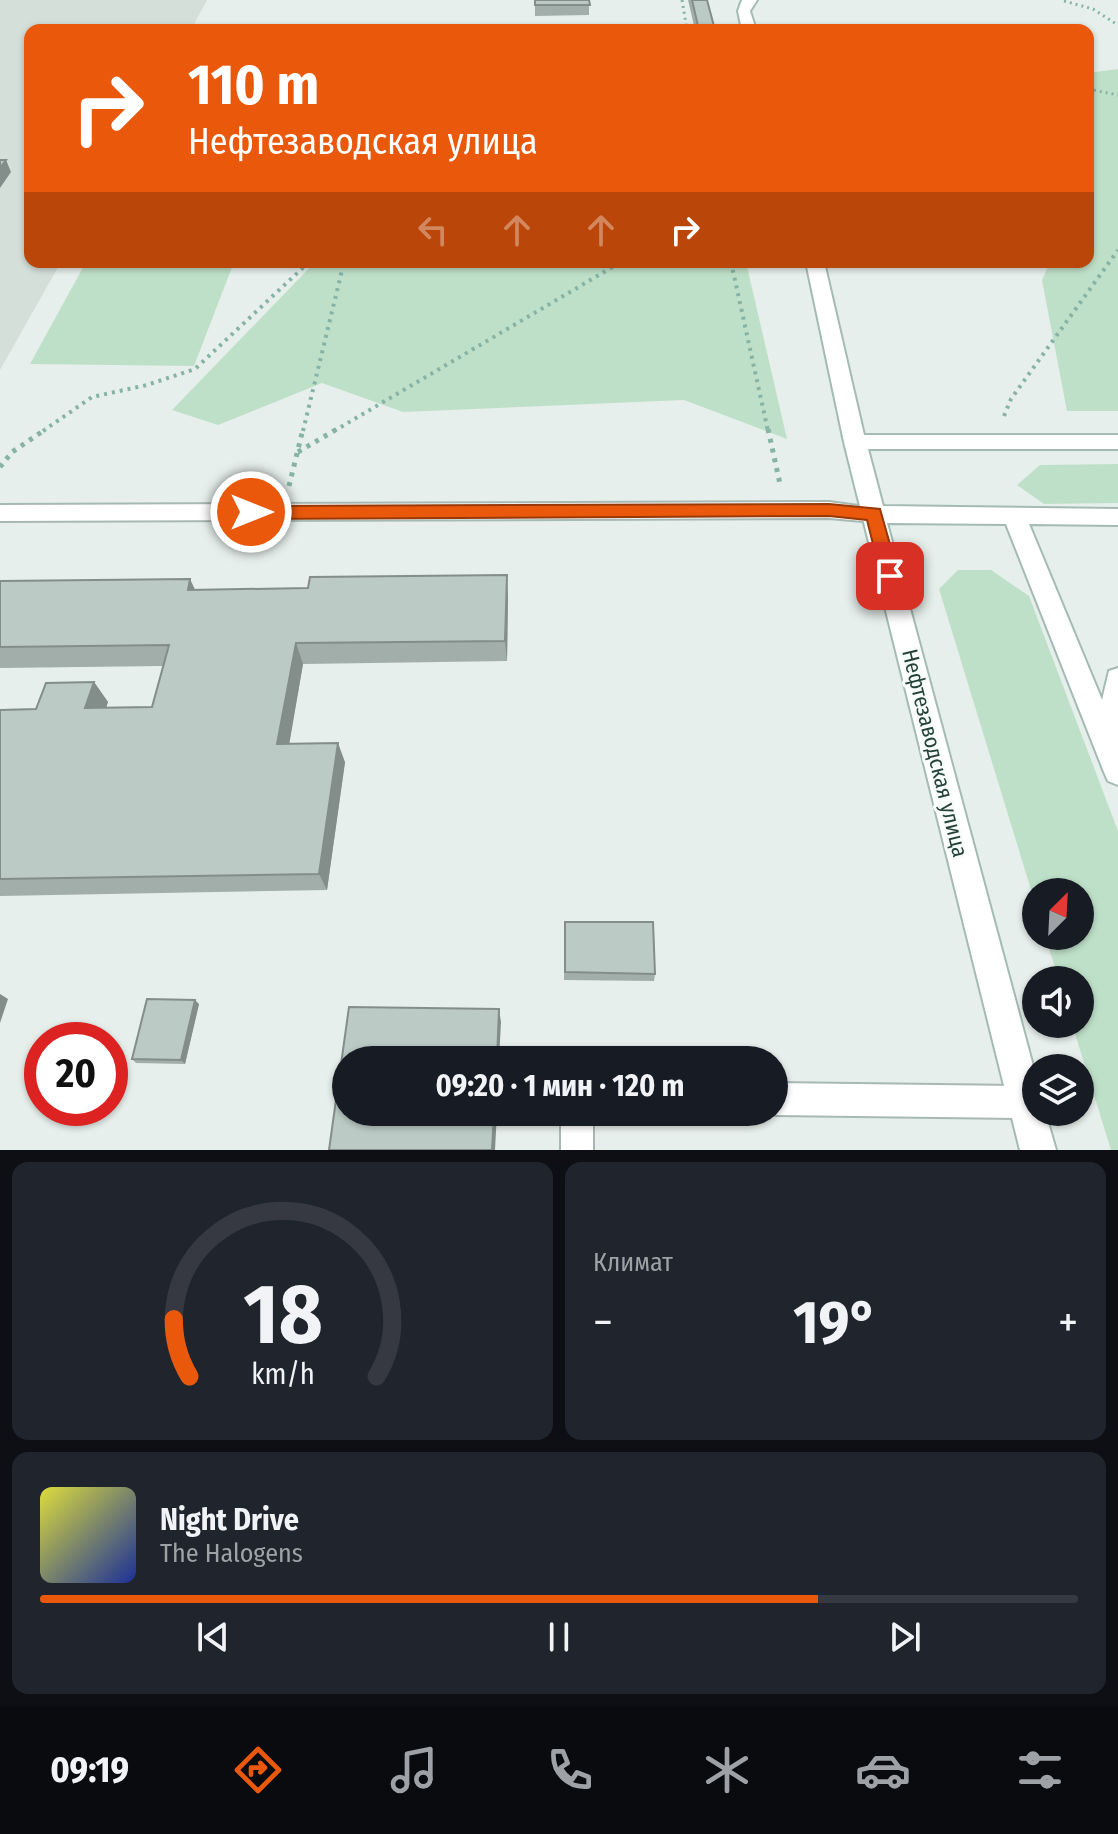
<!DOCTYPE html>
<html lang="ru">
<meta charset="utf-8">
<style>
body{margin:0;font-family:"Fira Sans Condensed",sans-serif;background:#20242c;color:#f1f3f6;height:100vh;display:flex;flex-direction:column;font-size:30px;white-space:nowrap}
*{box-sizing:border-box;margin:0}
p{font-size:26px;color:#9ea1a6}
.icon{flex:none;width:44px;height:44px;fill:none;stroke:currentColor;stroke-width:2;stroke-linecap:round;stroke-linejoin:round}
.map{position:relative;height:1150px;overflow:hidden}
.details{display:flex;flex-direction:column;gap:12px;padding:12px;background:#0d0f14;flex:1}
.details>*{flex:none}
.top-card{position:absolute;left:24px;top:24px;width:1070px;height:244px;border-radius:16px;box-shadow:0 2px 6px #0004;background:#ea580c;color:#fff;overflow:hidden}
.needle{width:52px;rotate:24deg}
.fabs{position:absolute;left:1022px;top:878px;display:grid;gap:16px}
.fabs a{display:grid;place-items:center;width:72px;height:72px;border-radius:50%;background:#171b24;box-shadow:0 2px 6px #0004;font-size:40px}
.speed{position:absolute;left:24px;top:1022px;display:flex;gap:16px;font-size:40px;font-weight:700;text-align:center}
.speed>*{display:grid;place-content:center;width:104px;height:104px;border-radius:50%;background:#171b24;box-shadow:0 2px 6px #0004;line-height:1}
.speed .limit{border:12px solid #d22;background:#fff;color:#111}
.pin{position:absolute;display:grid;place-items:center;width:68px;height:68px;color:#fff;margin:-34px;border-radius:16px;box-shadow:0 4px 12px #0006}
.me{position:absolute;width:88px;margin:-44px;rotate:90deg;stroke-linejoin:round;filter:drop-shadow(0 0 6px #0008)}
.turn{display:flex;align-items:center;gap:28px;height:168px;padding:0 32px;font-size:36px}
.turn .icon{width:104px;height:104px;stroke-width:2.5}
.turn b{display:block;font-size:56px;line-height:68px}
.lanes{display:flex;align-items:center;height:76px;padding:0 32px;background:#0003;justify-content:center;gap:40px;direction:ltr}
.lanes .off{opacity:.35}
.big{font-size:60px;font-weight:700;line-height:1.1}
.details .card{flex:1;display:flex;flex-direction:column;justify-content:center;gap:12px;min-width:0;padding:0 28px;border-radius:16px;background:#20242c}
.details .dial{align-items:center;gap:0}
.dial svg{height:208px;overflow:visible;fill:none;stroke:#363941;stroke-width:7;stroke-linecap:round;text-anchor:middle}
.dial text{fill:#f1f3f6;stroke:none}
.song{display:flex;align-items:center;gap:24px}
.cover{width:96px;height:96px;border-radius:12px;background:linear-gradient(135deg,hsl(60 70% 55%),hsl(230 70% 35%))}
.played{height:8px;border-radius:4px;background:linear-gradient(90deg,#ea580c 75%,#363941 75%)}
.keys{display:flex;justify-content:space-around;direction:ltr}
.heat{display:flex;justify-content:space-between;align-items:center;font-size:44px;direction:ltr}
.details .tiles{flex:1;display:grid;gap:12px;grid-template-columns:1fr 1fr}
.card:last-child{grid-column:span 2}
.trip{position:absolute;left:332px;top:1046px;width:456px;height:80px;border-radius:40px;background:#171b24;box-shadow:0 2px 6px #0004;font-weight:700;line-height:80px;text-align:center}
.dock{display:flex;height:128px;justify-content:space-around;align-items:center;background:#090b0e;color:#9ea1a6}
.dock .icon{width:56px;height:56px}
.dock .current{color:#ea580c}
.dock b{font-size:36px;color:#f1f3f6}
.map>svg:first-child{display:block}
.built{fill:#d4dfda}
.green{fill:#bfe0c8}
.lines{fill:none;stroke-linecap:round;stroke-linejoin:round}
.lane-casing{stroke:#a8b8b2;stroke-width:4}
.secondary-casing{stroke:#a4bbb3;stroke-width:4}
.path-far2{stroke:#86b3a5;stroke-width:3;stroke-dasharray:2 4;stroke-linecap:butt}
.path-far1{stroke:#86b3a5;stroke-width:4;stroke-dasharray:3 5;stroke-linecap:butt}
.path{stroke:#86b3a5;stroke-width:5;stroke-dasharray:4 6;stroke-linecap:butt}
.lane{fill:#fff;fill-rule:evenodd}
.secondary{fill:#fff;fill-rule:evenodd}
.wall{fill:#a1aea9}
.shaded-wall{fill:#838d89}
.building{fill:#bbcac4;stroke:#838d89;stroke-width:2}
.route{fill:#ea580c;stroke:#983908;stroke-width:2}
.labels{text-anchor:middle;dominant-baseline:central;stroke-width:6;stroke-linejoin:round;paint-order:stroke}
.street-label{font-size:22px;fill:#24423a;stroke:#f7fbf9}
</style>
<div class="map">
<svg width="1118" height="1150" viewBox="0 0 1118 1150">
<rect width="100%" height="100%" fill="#e6efeb"/>
<path class="built" d="M0,0H207L191,30H30V262H61L0,370Z"/>
<path class="green" d="M1118,69V411H1067L1042,280L1050,262H1088V73Z
M86,262H234L194,366L30,364Z
M315,262H746L787,439L684,400L403,412L322,383L218,425L172,410Z
M1118,464V503L1044,504L1017,485L1040,465Z
M958,570H991L1029,596L1118,831V1150H1111L1072,1024H1080V980H1059L1045,936H1080V892H1036V906L939,589Z"/>
<g class="lines">
<g class="lane-casing">
<path id="lane" d="M829,502L881,509L884,514L881,519L874,522L829,518L0,521V505Z
M774,1083L1025,1086L1036,1091L1037,1112L1025,1118L774,1115L767,1112H774Z
M561,1112H593V1150H561Z"/>
</g>
<g class="secondary-casing">
<path id="secondary" d="M742,0H757L750,11L756,30H742L738,11Z
M806,262H824L864,435H1118V449H868L883,506L1118,509V525L1029,524L1102,700L1109,671L1118,668V785L1108,781L1104,772L1006,524L887,523L1036,1077V1112H1045L1056,1150H1020L844,442Z"/>
</g>
<path class="path-far2" d="M682,0L687,30
M1064,1L1093,9L1118,25
M1088,89L1118,95"/>
<path class="path-far1" d="M731,262L768,431
M1004,416L1011,399L1118,250
M43,431L92,397L147,385L195,369L309,262
M303,431L344,262
M334,431L621,262"/>
<path class="path" d="M768,429L780,484
M298,452L337,429
M0,467L12,452L46,429
M289,486L303,429"/>
<use href="#lane" class="lane"/>
<use href="#secondary" class="secondary"/>
</g>
<path class="wall" d="M535,0H589V15L535,16Z
M688,0H707L715,30H695Z
M0,581L195,590L508,596L507,661L303,664L289,743L345,762L327,890L0,896V710L36,709L94,682L108,702L106,708L152,707L163,666L0,668Z
M565,922L655,974L654,981L564,980Z
M199,1004L185,1064L136,1063L132,1059Z"/>
<path class="shaded-wall" d="M6,160L11,172L0,188V168Z
M507,575L508,596L507,661L505,641Z
M190,579L200,600L188,590Z
M296,643L303,664L286,763L277,744Z
M94,682L108,702L99,728L85,708Z
M338,743L345,762L327,890L319,874Z
M0,994L8,999L0,1023Z
M195,1000L199,1004L185,1064L181,1060Z
M499,1009L501,1022L499,1060H497Z
M494,1112H497L495,1150H492Z"/>
<path class="building" d="M535,0H589L590,5H535Z
M692,0H707L715,30H699Z
M0,160H6L0,168Z
M507,575L505,641L296,643L277,744L338,743L319,874L0,879V710L36,709L46,683L94,682L85,708L152,707L169,645L0,647V581L190,579L188,590L308,588L310,577Z
M565,922H653L655,974L565,972Z
M147,999L195,1000L181,1060L132,1059Z
M349,1007L499,1009L497,1060H346V1112H494L492,1150H329Z"/>
<path class="route" d="M829,504L880,509L899,576L896,581L890,583L881,576L867,520L829,516L251,519L243,512L251,506Z"/>
<g class="labels">
<g class="street-label">
<text transform="translate(935 753) rotate(76)">Нефтезаводская улица</text>
</g>
</g>
</svg>
<div class="fabs">
<a><svg class="needle" viewBox="-14 -14 28 28"><path d="M0-13l5 13h-10z" fill="#e53935"/><path d="M0 13l5-13h-10z" fill="#9ea1a6"/></svg></a>
<a><svg class="icon" aria-label="sound" viewBox="0 0 24 24"><path d="M4 9h4l5-4v14l-5-4H4zM17 9q2 3 0 6"/></svg></a>
<a><svg class="icon" aria-label="layers" viewBox="0 0 24 24"><path d="M12 4l9 5-9 5-9-5zM3 14l9 5 9-5"/></svg></a>
</div>
<div class="speed"><div class="limit">20</div></div>
<div class="pin" style="left:890px;top:576px;background:#d93025"><svg class="icon" aria-label="arrive" viewBox="0 0 24 24"><path d="M6 21V4h12l-3 4 3 4H6"/></svg></div>
<svg class="me" style="left:251px;top:512px" viewBox="-20 -20 40 40"><circle r="17" fill="#ea580c" stroke="#fff" stroke-width="3"/><path d="M0-11L8 9 0 5-8 9z" fill="#fff"/></svg>
<div class="trip">09:20 · 1 мин · 120 m</div>
<div class="top-card">
<div class="turn"><svg class="icon" aria-label="right" viewBox="0 0 24 24"><path d="M7 20v-9h11M14 6l5 5-5 5"/></svg><div><b>110 m</b>Нефтезаводская улица</div></div>
<div class="lanes"><svg class="icon off" aria-label="left" viewBox="0 0 24 24"><path d="M17 20v-9H6M10 6l-5 5 5 5"/></svg><svg class="icon off" aria-label="ahead" viewBox="0 0 24 24"><path d="M12 20V5M6 11l6-6 6 6"/></svg><svg class="icon off" aria-label="ahead" viewBox="0 0 24 24"><path d="M12 20V5M6 11l6-6 6 6"/></svg><svg class="icon" aria-label="right" viewBox="0 0 24 24"><path d="M7 20v-9h11M14 6l5 5-5 5"/></svg></div>
</div>
</div>
<section class="details">
<div class="tiles">
<div class="card dial"><svg viewBox="0 0 100 80">
<path d="M14 69A42 42 0 1 1 86 69"/>
<path d="M14 69A42 42 0 0 1 8 47" stroke="#ea580c"/>
<text x="50" y="56" font-size="32" font-weight="700">18</text>
<text x="50" y="72" font-size="11">km/h</text>
</svg></div>
<div class="card"><p>Климат</p>
<div class="heat"><a>−</a><b class="big">19°</b><a>+</a></div>
</div>
<div class="card">
<div class="song"><i class="cover"></i><div><b>Night Drive</b><p>The Halogens</p></div></div>
<div class="played"></div>
<div class="keys"><svg class="icon" aria-label="previous" viewBox="0 0 24 24"><path d="M18 5L8 12l10 7zM5 5v14"/></svg><svg class="icon" aria-label="pause" viewBox="0 0 24 24"><path d="M8 5v14M16 5v14"/></svg><svg class="icon" aria-label="next" viewBox="0 0 24 24"><path d="M6 5l10 7-10 7zM19 5v14"/></svg></div>
</div>
</div>
</section>
<nav class="dock">
<b>09:19</b>
<svg class="icon current" aria-label="directions" viewBox="0 0 24 24"><path d="M12 3l9 9-9 9-9-9zM9 14v-3h6M13 9l2 2-2 2"/></svg>
<svg class="icon" aria-label="music" viewBox="0 0 24 24"><path d="M9 18V5l10-2v13"/><circle cx="6" cy="18" r="3"/><circle cx="16" cy="16" r="3"/></svg>
<svg class="icon" aria-label="phone" viewBox="0 0 24 24"><path d="M5 4h4l2 5-3 2q2 4 5 5l2-3 5 2v4C11 20 4 13 5 4z"/></svg>
<svg class="icon" aria-label="climate" viewBox="0 0 24 24"><path d="M12 3v18M4 7l16 10M4 17L20 7"/></svg>
<svg class="icon" aria-label="car" viewBox="0 0 24 24"><path d="M5 17H2v-5l4-1 3-4h7l3 4 3 1v5h-3M9 17h6M6 11h13"/><circle cx="7" cy="17" r="2"/><circle cx="17" cy="17" r="2"/></svg>
<svg class="icon" aria-label="filters" viewBox="0 0 24 24"><path d="M4 7h16M4 17h16"/><circle cx="9" cy="7" r="2"/><circle cx="15" cy="17" r="2"/></svg>
</nav>
